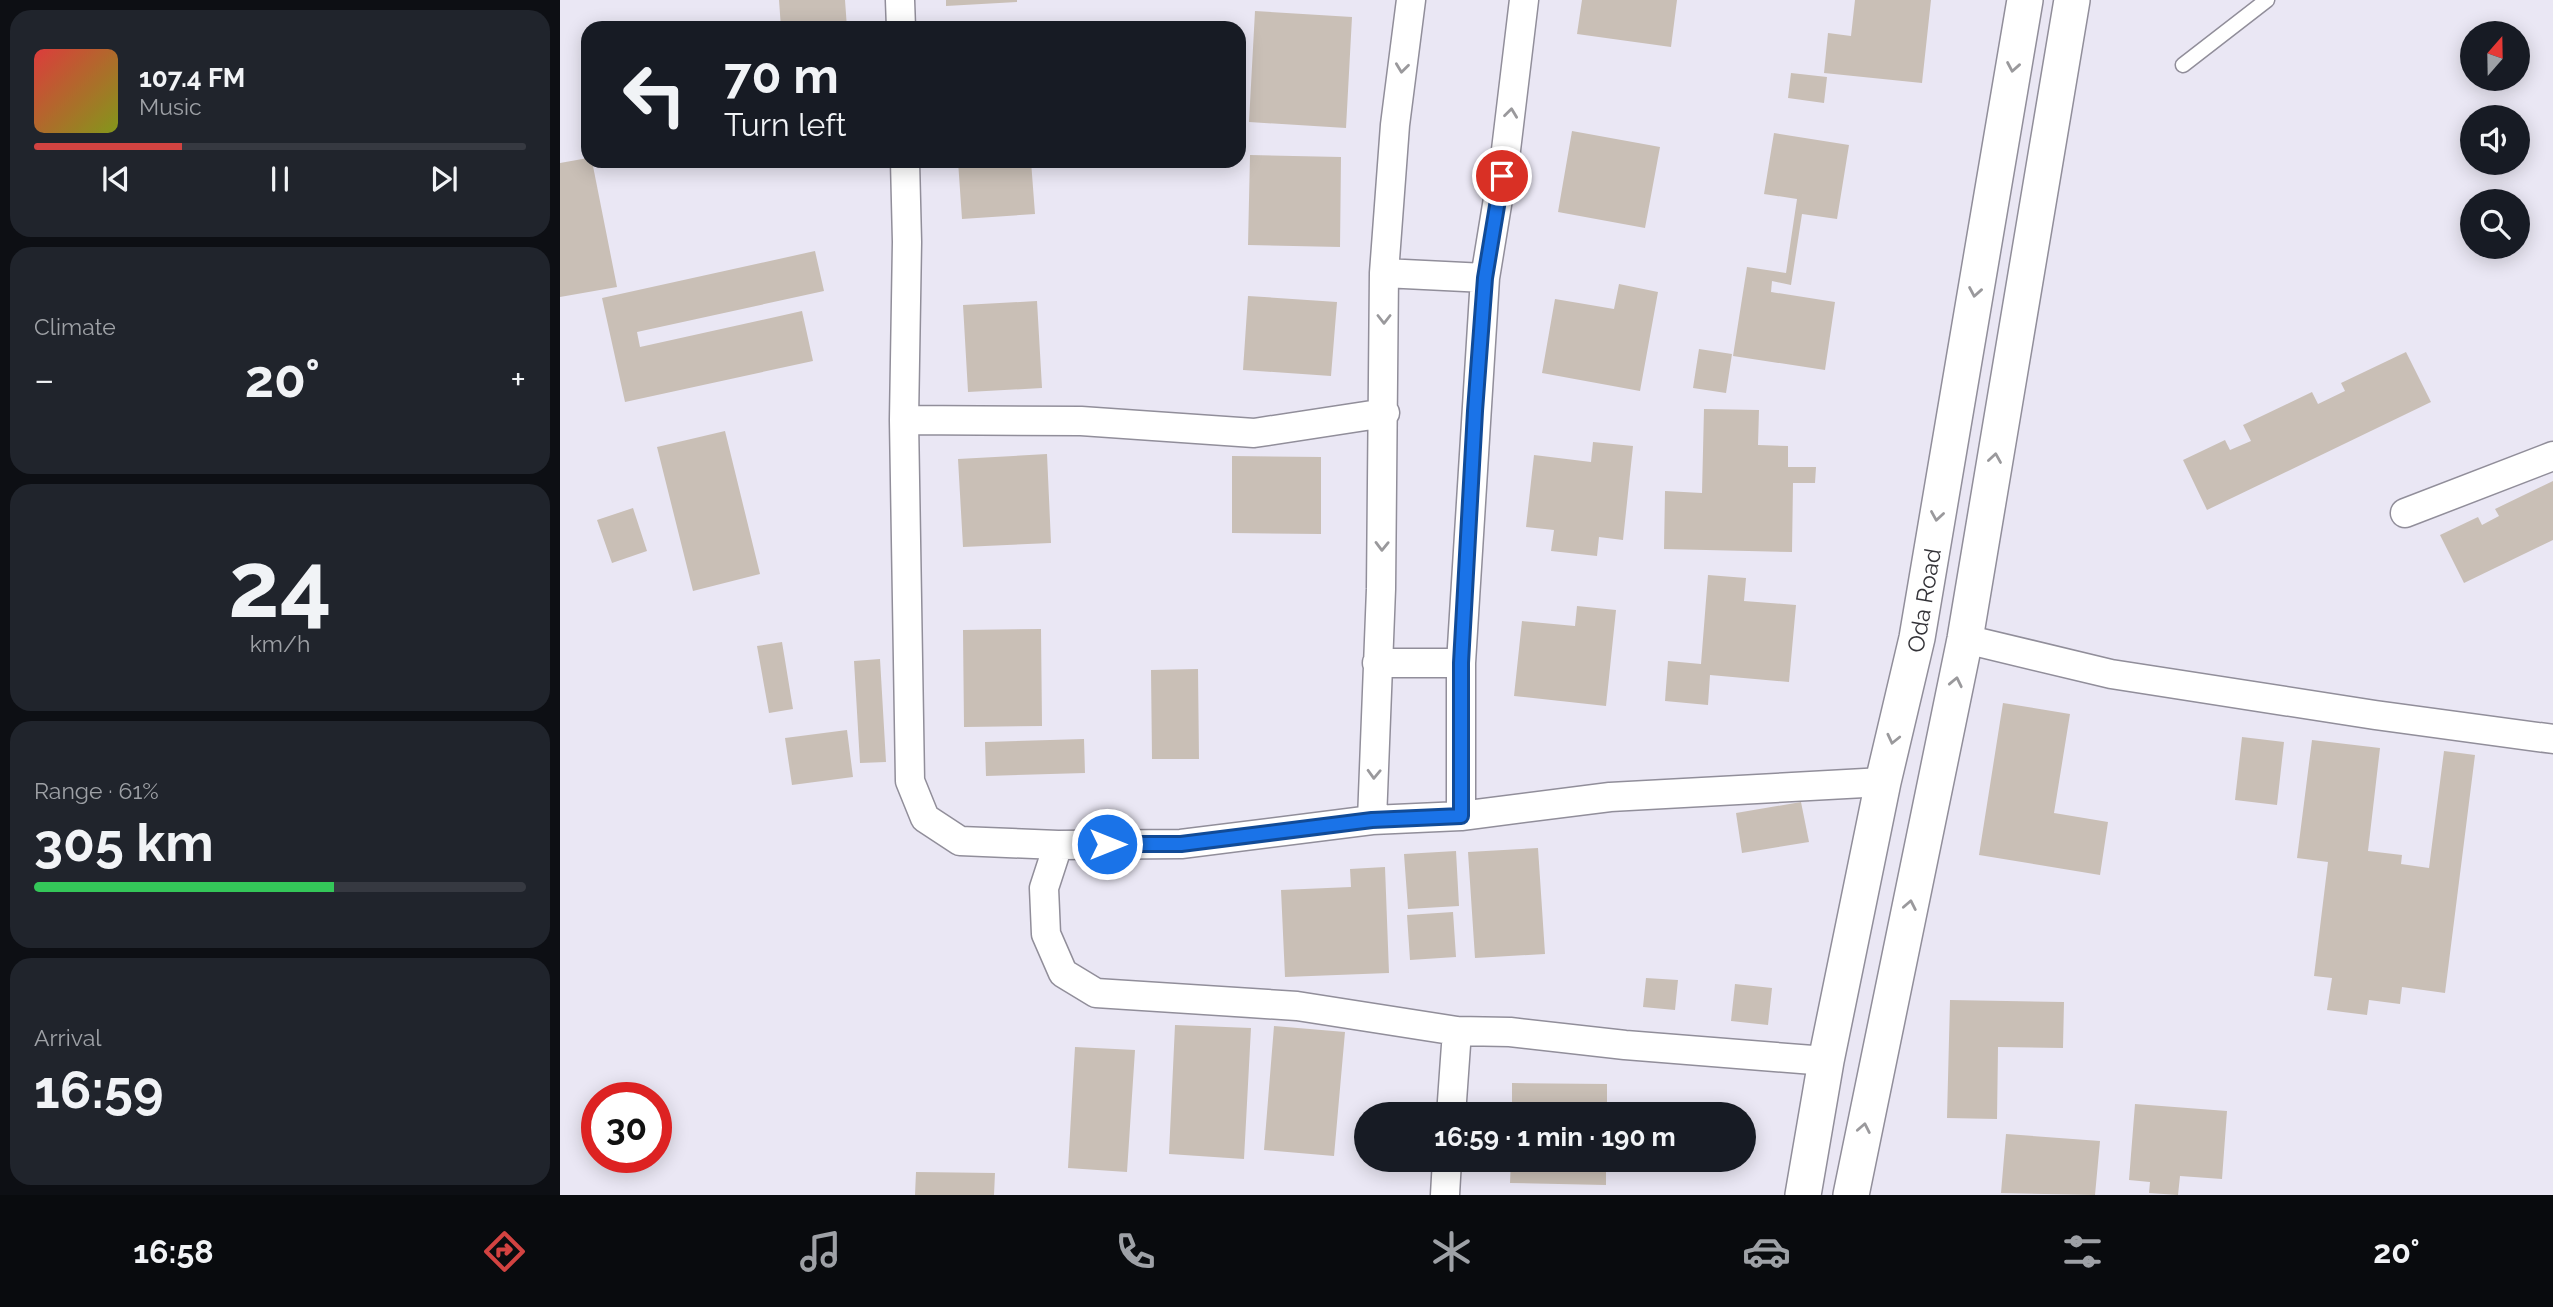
<!DOCTYPE html>
<meta charset="utf-8">
<style>
body{margin:0;font-family:Raleway,sans-serif;background:#20242c;color:#f1f3f6;height:100vh;display:flex;flex-direction:column;font-size:26px;white-space:nowrap}
*{box-sizing:border-box;margin:0}
p{font-size:23px;color:#9ea1a6}
.icon{flex:none;width:38px;height:38px;fill:none;stroke:currentColor;stroke-width:2;stroke-linecap:round;stroke-linejoin:round}
.map{position:relative;flex:1;overflow:hidden}
.side{display:flex;flex-direction:column;gap:10px;padding:10px;background:#0d0f14;width:560px}
.side>*{flex:none}
.banner{position:absolute;left:21px;top:21px;width:665px;height:147px;border-radius:21px;box-shadow:0 4px 18px #0003;background:#171b24;color:#f1f3f6;overflow:hidden}
.needle{width:46px;rotate:20deg}
.buttons{position:absolute;left:1900px;top:21px;display:grid;gap:14px}
.buttons a{display:grid;place-items:center;width:70px;height:70px;border-radius:50%;background:#171b24;box-shadow:0 4px 18px #0003;font-size:35px}
.speed{position:absolute;left:21px;top:1082px;display:flex;gap:14px;font-size:35px;font-weight:700;text-align:center}
.speed>*{display:grid;place-content:center;width:91px;height:91px;border-radius:50%;background:#171b24;box-shadow:0 4px 18px #0003;line-height:1}
.speed .limit{border:10px solid #d22;background:#fff;color:#111}
.pin{position:absolute;display:grid;place-items:center;width:60px;height:60px;color:#fff;margin:-30px;border:4px solid #fff;border-radius:50%;box-shadow:0 2px 7px #0007}
.me{position:absolute;width:77px;margin:-38px;rotate:90deg;stroke-linejoin:round;filter:drop-shadow(0 0 5px #0008)}
.turn{display:flex;align-items:center;gap:24px;height:147px;padding:0 28px;font-size:32px}
.turn .icon{width:91px;height:91px;stroke-width:2.5}
.turn b{display:block;font-size:49px;line-height:60px}
.big{font-size:52px;font-weight:700;line-height:1.1}
.side .widget{flex:1;display:flex;flex-direction:column;justify-content:center;gap:10px;min-width:0;padding:0 24px;border-radius:21px;background:#20242c}
.side .dial{align-items:center;gap:0}
.dial b{font-size:91px;line-height:1}
.song{display:flex;align-items:center;gap:21px}
.cover{width:84px;height:84px;border-radius:10px;background:linear-gradient(135deg,hsl(0 70% 55%),hsl(70 70% 35%))}
.played{height:7px;border-radius:4px;background:linear-gradient(90deg,#d24341 30%,#363941 30%)}
.keys{display:flex;justify-content:space-around;direction:ltr}
.heat{display:flex;justify-content:space-between;align-items:center;font-size:38px;direction:ltr}
.charge{height:10px;border-radius:5px;background:linear-gradient(90deg,#34c759 61%,#363941 0)}
.trip{position:absolute;left:794px;top:1102px;width:402px;height:70px;border-radius:35px;background:#171b24;box-shadow:0 4px 18px #0003;font-weight:700;line-height:70px;text-align:center}
.tab-bar{display:flex;height:112px;justify-content:space-around;align-items:center;background:#090b0e;color:#9ea1a6}
.tab-bar .icon{width:49px;height:49px}
.tab-bar .current{color:#d24341}
.tab-bar b{font-size:32px;color:#f1f3f6}
main{display:flex;flex:1;min-height:0}
.map>svg:first-child{display:block}
.building{fill:#c9bfb6}
.lines{fill:none;stroke-linecap:round;stroke-linejoin:round}
.service-casing{stroke:#918e9a;stroke-width:17}
.minor-casing{stroke:#918e9a;stroke-width:31}
.tertiary-casing{stroke:#918e9a;stroke-width:38}
.service{stroke:#fff;stroke-width:14}
.minor{stroke:#fff;stroke-width:28}
.tertiary{stroke:#fff;stroke-width:35}
.oneway{stroke:#9a999c}
.route-casing{stroke:#114b97;stroke-width:18}
.route{stroke:#1a73e8;stroke-width:12}
.labels{text-anchor:middle;dominant-baseline:central;stroke-width:7;stroke-linejoin:round;paint-order:stroke}
.street-label{font-size:23px;fill:#343338;stroke:#eae7f4}
</style>
<main>
<section class="side">
<div class="widget">
<div class="song"><i class="cover"></i><div><b>107.4 FM</b><p>Music</p></div></div>
<div class="played"></div>
<div class="keys"><svg class="icon" aria-label="previous" viewBox="0 0 24 24"><path d="M18 5L8 12l10 7zM5 5v14"/></svg><svg class="icon" aria-label="pause" viewBox="0 0 24 24"><path d="M8 5v14M16 5v14"/></svg><svg class="icon" aria-label="next" viewBox="0 0 24 24"><path d="M6 5l10 7-10 7zM19 5v14"/></svg></div>
</div>
<div class="widget"><p>Climate</p>
<div class="heat"><a>−</a><b class="big">20°</b><a>+</a></div>
</div>
<div class="widget dial"><b>24</b><p>km/h</p></div>
<div class="widget"><p>Range · 61%</p><b class="big">305 km</b><div class="charge"></div></div>
<div class="widget"><p>Arrival</p><b class="big">16:59</b></div>
</section>
<div class="map">
<svg width="1993" height="1195" viewBox="0 0 1993 1195">
<rect width="100%" height="100%" fill="#eae7f4"/>
<path class="building" d="M219,0H285L287,28H221Z
M386,0H457V2L386,6Z
M1022,0H1117L1111,47L1017,34Z
M1295,0H1371L1362,83L1264,73L1268,33L1291,36Z
M695,11L792,17L786,128L689,122Z
M1231,73L1267,77L1264,103L1228,98Z
M1012,131L1100,147L1085,228L998,212Z
M1214,133L1289,145L1277,219L1242,214L1231,285L1212,281L1211,292L1275,302L1265,370L1173,356L1187,267L1226,273L1237,199L1204,194Z
M690,155L781,157L780,247L688,245Z
M28,158V161H32L57,287L0,297V163Z
M398,161H471L475,214L402,219Z
M255,251L264,291L77,332L80,347L242,311L253,361L65,402L42,298Z
M1059,284L1098,292L1080,391L982,373L995,299L1054,309Z
M688,296L777,302L771,376L683,370Z
M477,301L482,388L408,392L403,305Z
M1139,349L1172,354L1166,393L1133,388Z
M1846,352L1871,402L1647,510L1623,460L1665,440L1670,450L1691,441L1683,425L1752,392L1758,404L1785,391L1781,383Z
M1144,409L1199,410L1198,445L1228,446V467H1256L1255,483H1233L1232,552L1104,549L1105,491L1142,493Z
M165,431L200,574L133,591L97,447Z
M1033,442L1073,446L1063,540L1039,537L1037,556L991,551L994,530L966,527L974,455L1031,462Z
M487,454L491,543L403,547L398,459Z
M672,456L761,457V534L672,533Z
M1993,481V540L1904,583L1880,535L1918,517L1922,525L1939,516L1935,509Z
M73,508L87,551L52,563L37,520Z
M1148,575L1186,578L1184,601L1236,605L1229,682L1150,675L1148,705L1105,701L1108,661L1141,664Z
M1017,606L1056,610L1046,706L954,696L962,621L1015,626Z
M481,629L482,726L404,727L403,630Z
M222,642L233,709L209,713L197,646Z
M320,659L326,762L300,763L294,661Z
M638,669L639,759H592L591,670Z
M1443,703L1510,714L1494,813L1548,822L1540,875L1419,855Z
M287,730L293,777L232,785L225,738Z
M1682,737L1724,742L1717,805L1675,800Z
M524,739L525,773L426,776L425,742Z
M1752,740L1820,748L1808,851L1842,855L1841,864L1869,868L1884,751L1915,755L1885,993L1842,987L1840,1004L1809,1000L1807,1015L1767,1010L1772,978L1754,976L1768,862L1737,858Z
M1241,802L1249,842L1182,853L1176,813Z
M978,848L985,954L915,958L908,852Z
M896,851L899,906L848,909L844,854Z
M825,867L829,973L725,977L721,890L791,887L790,869Z
M893,912L896,957L850,960L847,915Z
M1086,978L1118,980L1115,1010L1083,1007Z
M1175,984L1212,988L1208,1025L1171,1021Z
M1390,1000L1504,1002L1503,1048L1438,1047L1437,1119L1387,1118Z
M615,1025L691,1028L684,1159L609,1154Z
M714,1026L785,1032L774,1156L704,1150Z
M515,1047L575,1050L567,1172L508,1168Z
M952,1083L1047,1084V1115H952Z
M1575,1104L1667,1111L1662,1179L1620,1176L1618,1195L1589,1193L1590,1182L1569,1180Z
M1446,1134L1540,1141L1535,1195L1441,1193Z
M951,1160H1046V1185L950,1183Z
M356,1172L435,1173L434,1195H355Z"/>
<g class="lines">
<g class="service-casing">
<path id="service" d="M1623,65L1707,0"/>
</g>
<g class="minor-casing">
<path id="minor" d="M340,0L341,28
M345,161L347,242L344,420L350,781L365,818L400,841L498,845L621,844L812,820L901,816L1050,797L1323,782
M824,273L925,278
M344,420L521,421L694,433L825,413
M1845,513L1993,456
M1405,639L1551,674L1815,715L1993,739
M817,663H901
M901,816V663L925,278L946,150L964,0
M812,820L821,589L824,273L835,125L851,0
M498,845L484,888L486,934L503,973L536,993L737,1006L897,1031L950,1032L1065,1045L1266,1061
M891,1115L897,1031
M885,1195L887,1160"/>
</g>
<g class="tertiary-casing">
<g id="tertiary">
<path id="s1" d="M1243,1195L1266,1061L1323,782L1357,638L1465,0"/>
<path d="M1291,1195L1405,639L1512,0"/>
</g>
</g>
<use href="#service" class="service"/>
<use href="#minor" class="minor"/>
<use href="#tertiary" class="tertiary"/>
</g>
<defs><path id="oneway-chevron" d="M-2-3.5L2.5 0L-2 3.5" fill="none" stroke-width="1.6" stroke-linecap="round" stroke-linejoin="round" transform="scale(1.75)"/></defs>
<g class="oneway">
<use href="#oneway-chevron" transform="translate(1453 67) rotate(100)"/>
<use href="#oneway-chevron" transform="translate(842 68) rotate(97)"/>
<use href="#oneway-chevron" transform="translate(951 113) rotate(-83)"/>
<use href="#oneway-chevron" transform="translate(1415 292) rotate(100)"/>
<use href="#oneway-chevron" transform="translate(824 319) rotate(90)"/>
<use href="#oneway-chevron" transform="translate(1435 458) rotate(-81)"/>
<use href="#oneway-chevron" transform="translate(1377 516) rotate(99)"/>
<use href="#oneway-chevron" transform="translate(822 546) rotate(91)"/>
<use href="#oneway-chevron" transform="translate(1396 682) rotate(-78)"/>
<use href="#oneway-chevron" transform="translate(1333 739) rotate(103)"/>
<use href="#oneway-chevron" transform="translate(814 774) rotate(92)"/>
<use href="#oneway-chevron" transform="translate(1350 905) rotate(-79)"/>
<use href="#oneway-chevron" transform="translate(1304 1128) rotate(-79)"/>
</g>
<g class="lines">
<g class="route-casing">
<path id="route" d="M547,844H621L812,820L901,816V663L915,411L925,278L942,176"/>
</g>
<use href="#route" class="route"/>
</g>
<g class="labels">
<g class="street-label">
<text stroke="none"><textPath href="#s1" startOffset="607">Oda Road</textPath></text>
</g>
</g>
</svg>
<div class="buttons">
<a><svg class="needle" viewBox="-14 -14 28 28"><path d="M0-13l5 13h-10z" fill="#e53935"/><path d="M0 13l5-13h-10z" fill="#9ea1a6"/></svg></a>
<a><svg class="icon" aria-label="sound" viewBox="0 0 24 24"><path d="M4 9h4l5-4v14l-5-4H4zM17 9q2 3 0 6"/></svg></a>
<a><svg class="icon" aria-label="search" viewBox="0 0 24 24"><circle cx="10" cy="10" r="6"/><path d="M15 15l6 6"/></svg></a>
</div>
<div class="speed"><div class="limit">30</div></div>
<div class="pin" style="left:942px;top:176px;background:#d93025"><svg class="icon" aria-label="arrive" viewBox="0 0 24 24"><path d="M6 21V4h12l-3 4 3 4H6"/></svg></div>
<svg class="me" style="left:547px;top:844px" viewBox="-20 -20 40 40"><circle r="17" fill="#1a73e8" stroke="#fff" stroke-width="3"/><path d="M0-11L8 9 0 5-8 9z" fill="#fff"/></svg>
<div class="trip">16:59 · 1 min · 190 m</div>
<div class="banner">
<div class="turn"><svg class="icon" aria-label="left" viewBox="0 0 24 24"><path d="M17 20v-9H6M10 6l-5 5 5 5"/></svg><div><b>70 m</b>Turn left</div></div>
</div>
</div>
</main>
<nav class="tab-bar">
<b>16:58</b>
<svg class="icon current" aria-label="directions" viewBox="0 0 24 24"><path d="M12 3l9 9-9 9-9-9zM9 14v-3h6M13 9l2 2-2 2"/></svg>
<svg class="icon" aria-label="music" viewBox="0 0 24 24"><path d="M9 18V5l10-2v13"/><circle cx="6" cy="18" r="3"/><circle cx="16" cy="16" r="3"/></svg>
<svg class="icon" aria-label="phone" viewBox="0 0 24 24"><path d="M5 4h4l2 5-3 2q2 4 5 5l2-3 5 2v4C11 20 4 13 5 4z"/></svg>
<svg class="icon" aria-label="climate" viewBox="0 0 24 24"><path d="M12 3v18M4 7l16 10M4 17L20 7"/></svg>
<svg class="icon" aria-label="car" viewBox="0 0 24 24"><path d="M5 17H2v-5l4-1 3-4h7l3 4 3 1v5h-3M9 17h6M6 11h13"/><circle cx="7" cy="17" r="2"/><circle cx="17" cy="17" r="2"/></svg>
<svg class="icon" aria-label="filters" viewBox="0 0 24 24"><path d="M4 7h16M4 17h16"/><circle cx="9" cy="7" r="2"/><circle cx="15" cy="17" r="2"/></svg>
<b>20°</b>
</nav>
